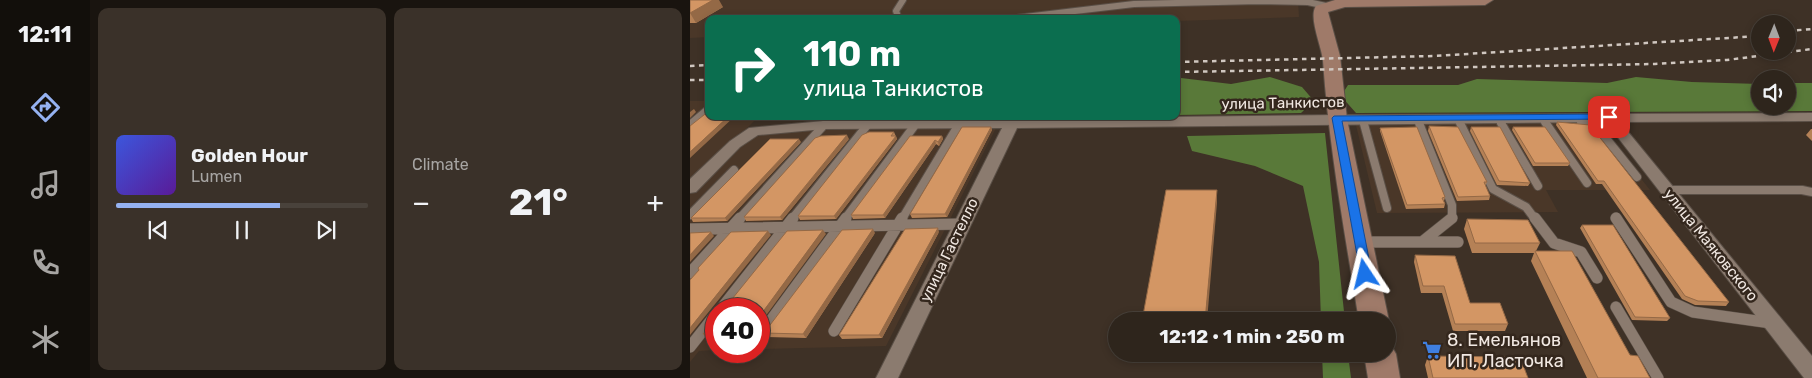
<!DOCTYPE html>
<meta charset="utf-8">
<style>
body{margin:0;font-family:Rubik,sans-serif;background:#3a3129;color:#f1f3f6;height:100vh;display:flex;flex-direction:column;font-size:19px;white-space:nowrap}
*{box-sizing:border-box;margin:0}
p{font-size:16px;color:#a7a5a3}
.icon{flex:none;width:28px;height:28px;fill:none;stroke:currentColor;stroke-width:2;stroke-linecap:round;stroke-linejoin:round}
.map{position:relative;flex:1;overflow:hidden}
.side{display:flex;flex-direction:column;gap:8px;padding:8px;background:#19140f;width:600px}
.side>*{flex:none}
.guide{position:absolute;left:15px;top:15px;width:475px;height:105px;border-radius:10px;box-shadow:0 2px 8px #0003,0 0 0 1px #49423b;background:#0b6e4f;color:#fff;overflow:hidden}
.needle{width:32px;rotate:181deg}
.fabs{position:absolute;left:1061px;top:15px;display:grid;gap:10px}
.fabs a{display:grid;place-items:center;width:45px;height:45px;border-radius:50%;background:#2e251c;box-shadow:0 2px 8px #0003,0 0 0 1px #49423b;font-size:25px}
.speed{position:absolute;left:15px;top:298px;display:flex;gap:10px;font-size:25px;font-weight:700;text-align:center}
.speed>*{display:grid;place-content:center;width:65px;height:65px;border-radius:50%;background:#2e251c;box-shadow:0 2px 8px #0003,0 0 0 1px #49423b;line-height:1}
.speed .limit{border:8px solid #d22;background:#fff;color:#111}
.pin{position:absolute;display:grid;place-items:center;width:42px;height:42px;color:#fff;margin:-21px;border-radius:10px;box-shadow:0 2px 8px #0006}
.me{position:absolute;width:55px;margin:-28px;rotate:350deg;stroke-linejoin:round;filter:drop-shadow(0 0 4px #0008)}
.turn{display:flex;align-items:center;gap:18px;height:105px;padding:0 15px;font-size:22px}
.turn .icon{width:65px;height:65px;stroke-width:2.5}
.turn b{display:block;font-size:35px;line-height:42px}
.big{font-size:38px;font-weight:700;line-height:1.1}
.side .widget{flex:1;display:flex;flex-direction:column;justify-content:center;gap:8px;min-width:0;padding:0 18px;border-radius:10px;background:#3a3129}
.song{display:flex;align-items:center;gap:15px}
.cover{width:60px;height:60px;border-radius:8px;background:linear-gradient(135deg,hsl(230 70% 55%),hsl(270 70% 35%))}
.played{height:5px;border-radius:2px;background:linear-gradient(90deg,#95b2f1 65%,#49423b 65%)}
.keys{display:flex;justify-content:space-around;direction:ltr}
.heat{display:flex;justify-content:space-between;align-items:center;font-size:28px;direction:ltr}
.side .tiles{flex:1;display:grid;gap:8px;grid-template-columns:repeat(2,1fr)}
.trip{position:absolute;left:418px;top:312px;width:288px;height:50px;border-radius:25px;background:#2e251c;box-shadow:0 2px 8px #0003,0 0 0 1px #49423b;font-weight:700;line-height:50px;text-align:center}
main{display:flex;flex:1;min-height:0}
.dock{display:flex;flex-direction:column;width:90px;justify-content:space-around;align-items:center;background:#120f0b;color:#a7a5a3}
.dock .icon{width:35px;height:35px}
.dock .on{color:#95b2f1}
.dock b{font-size:22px;color:#f1f3f6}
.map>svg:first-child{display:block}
.built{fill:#4a3728}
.forest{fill:#597939}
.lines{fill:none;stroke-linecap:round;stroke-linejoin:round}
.lane-far2-casing{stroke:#5a4f46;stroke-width:8}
.lane-far1-casing{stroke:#5a4f46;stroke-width:10}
.lane-casing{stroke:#5a4f46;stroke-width:12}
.street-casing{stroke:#5a4f46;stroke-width:2}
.secondary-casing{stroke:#5a4f46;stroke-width:2}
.lane-far2{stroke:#8b7b6f;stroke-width:6}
.lane-far1{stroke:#8b7b6f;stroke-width:8}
.lane{stroke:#8b7b6f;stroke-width:11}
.street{fill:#8b7b6f;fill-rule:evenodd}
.secondary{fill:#9f7a69;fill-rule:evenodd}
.rail{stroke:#d0c7c0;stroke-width:2.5;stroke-dasharray:4.5 4.5;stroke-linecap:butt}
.wall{fill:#b58156}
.shaded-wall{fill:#946946}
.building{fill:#d39664;stroke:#946946}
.route{fill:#1a73e8;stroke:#114b97}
.labels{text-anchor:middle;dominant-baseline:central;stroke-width:5;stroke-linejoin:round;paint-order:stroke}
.street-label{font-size:15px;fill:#f1e8e2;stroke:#34271d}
.near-poi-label{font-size:18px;fill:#f1e8e2;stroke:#34271d;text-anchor:start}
</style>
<main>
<nav class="dock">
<b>12:11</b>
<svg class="icon on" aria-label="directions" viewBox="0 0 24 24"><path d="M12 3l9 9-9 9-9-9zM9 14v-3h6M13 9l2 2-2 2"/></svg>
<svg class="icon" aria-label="music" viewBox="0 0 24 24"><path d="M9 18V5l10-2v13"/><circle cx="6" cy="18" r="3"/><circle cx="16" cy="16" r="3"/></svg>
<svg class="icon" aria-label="phone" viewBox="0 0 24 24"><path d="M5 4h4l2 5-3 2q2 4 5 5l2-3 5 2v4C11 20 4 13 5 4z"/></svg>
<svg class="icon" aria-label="climate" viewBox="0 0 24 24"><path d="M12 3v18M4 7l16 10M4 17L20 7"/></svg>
</nav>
<section class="side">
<div class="tiles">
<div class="widget">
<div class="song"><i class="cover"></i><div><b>Golden Hour</b><p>Lumen</p></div></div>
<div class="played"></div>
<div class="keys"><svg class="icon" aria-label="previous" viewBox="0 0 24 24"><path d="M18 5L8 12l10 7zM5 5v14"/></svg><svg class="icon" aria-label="pause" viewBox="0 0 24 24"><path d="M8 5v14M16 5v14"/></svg><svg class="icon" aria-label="next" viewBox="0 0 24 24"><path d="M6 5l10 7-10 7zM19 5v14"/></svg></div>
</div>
<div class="widget"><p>Climate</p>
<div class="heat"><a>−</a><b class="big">21°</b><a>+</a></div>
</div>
</div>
</section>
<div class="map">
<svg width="1122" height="378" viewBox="0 0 1122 378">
<rect width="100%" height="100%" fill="#3e3126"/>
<path class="built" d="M0,0H608L609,17L486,21V19H19V37L0,38Z
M0,101H19V116H69L54,131L307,126L196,346L69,349V309H26V350L9,351L0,362Z
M905,120L960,190H856L868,212L687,213L665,121Z"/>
<path class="forest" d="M580,77L612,87L624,101L611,113L486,115V81L491,78L541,84Z
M946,77L1002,82L1070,84V106H1098V83H1122V111L666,113L651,96L658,85H768L787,79L917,83Z
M175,116H446L251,120Z
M635,133L655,321H631L629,262L613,186L565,166L502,151L497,136Z
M632,354H658L661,378H633Z"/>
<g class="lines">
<g class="lane-far2-casing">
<path id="lane-far2" d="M209,19L206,11L213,0
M318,19L444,4L569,1L618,2L636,6"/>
</g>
<g class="lane-far1-casing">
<path id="lane-far1" d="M855,122L897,183
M891,122H903L947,177
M729,123L762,205V219
M770,123L803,189L836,207L845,219
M811,123L848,186
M674,124L697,208
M0,125L19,109
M977,190H1112L1122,192
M0,215L44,170
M49,219L134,125
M102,219L179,123
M155,219L225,125
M212,219L269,124"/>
</g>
<g class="lane-casing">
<path id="lane" d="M845,218L864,243L891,252L907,278
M926,218L981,302L1003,312L1081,323
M0,229L272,224
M671,242H768
M732,242L762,218
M0,273L50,218
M926,307L968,378
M31,309L103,218
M144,331L212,218
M70,335L156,218
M0,347L26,314"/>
</g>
<g class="street-casing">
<path id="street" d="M1122,113V121L930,122L1122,356V378H1114L916,122L327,128L208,378H186L312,128L134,129L68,135L50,147L6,192L0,193V179L40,141L59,128L134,121L647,115Z"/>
</g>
<g class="secondary-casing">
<path id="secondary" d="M645,0H803L795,5L655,7L638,12L650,56L657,119L699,321L696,326V321H669C655,234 639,148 633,61C632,47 618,17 626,6Z
M696,343L701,345L706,354L710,378H678L674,354H696Z"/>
</g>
<use href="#lane-far2" class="lane-far2"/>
<use href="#lane-far1" class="lane-far1"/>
<use href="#lane" class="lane"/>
<use href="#street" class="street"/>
<use href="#secondary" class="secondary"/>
<path class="rail" d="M1098,31L1122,29
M486,62L744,56L1070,36
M0,66L19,65
M486,72L965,64L1037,60L1122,49
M0,80H19"/>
</g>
<path class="wall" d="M0,0L33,7L6,23H0Z
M867,122L1039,302L1036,306L1005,305L992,299L912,184H906L866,125Z
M739,126L797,182L795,186L800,196L799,200L767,201L738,131Z
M301,127L302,130L257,217L222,218L220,214Z
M781,127L840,183L838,186L807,185L780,131Z
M823,127L880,163L878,166H843L822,130Z
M690,128L755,197L754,201L755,204L754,208L716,209L690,131Z
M1121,129H1122V141L1116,135Z
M204,132L207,139L146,219L110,220L108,216Z
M220,136H252L253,139L249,146L246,144L195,218L163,219L161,215Z
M159,139L92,220L56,221L54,217Z
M111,142L37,221L3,222L1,218Z
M777,219L850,243L846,251L960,378H897L841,261L844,253H782L774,229Z
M892,225L980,318L977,321L942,320L890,228Z
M249,232L192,338L152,339L149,335Z
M185,233L116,338L77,337L74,333Z
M725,255L780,303L818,324L815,331H763L752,293H731L724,262Z
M26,318V337H17L13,334Z
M448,354H514V360H449Z
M738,356L838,378H738L735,365Z"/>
<path class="shaded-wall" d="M23,0H29L33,7L6,23L0,13Z
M4,109L6,112L0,118V112Z
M39,116H45L0,158V152Z
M301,127L302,130L257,217L255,214Z
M157,135L159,139L92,220L90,217Z
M206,136L207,139L146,219L144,216Z
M252,136L253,139L249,146L248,142Z
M109,139L111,142L37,221L35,218Z
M245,140L246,144L195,218L193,215Z
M527,190V203L517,321H515Z
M248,228L249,232L192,338L189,335Z
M183,229L185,233L116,338L113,334Z
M133,230L136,234L69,325V317Z
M78,231L81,235L0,335V328Z
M21,232L24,236L0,262V255Z"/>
<path class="building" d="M0,0H23L0,13Z
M19,111V116H39L0,152V126Z
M867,122L900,125L1039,302L1008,301L995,296L914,181H908Z
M739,126L768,127L797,182H794L800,196L768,197Z
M272,127H301L255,214H220Z
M727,127L755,197L752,198L755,204L717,205L690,128Z
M781,127H810L840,183L809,181Z
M823,127H855L880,163H845Z
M179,132H204L201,136H206L144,216H108L172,135Z
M157,135L90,217H54L125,138L131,136Z
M220,136H252L248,142L245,140L193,215H161Z
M80,139H109L35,218H1Z
M476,190H527L515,321H452Z
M777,219L838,220L850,243H785Z
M892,225H923L980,318L945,317Z
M248,228L189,335H149L215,229Z
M183,229L113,334L74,333L152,230Z
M133,230L69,317V309H34L97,231Z
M78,231L0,328V280L9,270L8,268L41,232Z
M21,232L0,255V233Z
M845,251H882L940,355L948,356L960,378H908Z
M725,255L765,256L780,303H810L818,324H765L754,286H733Z
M26,318V334H13Z
M738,356L830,357L838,378H743Z"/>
<path class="route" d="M919,114L923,115V119L652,121L682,274L675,279L671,277L642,118L644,116Z"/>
<defs>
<g id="supermarket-bare" transform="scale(1.5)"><path d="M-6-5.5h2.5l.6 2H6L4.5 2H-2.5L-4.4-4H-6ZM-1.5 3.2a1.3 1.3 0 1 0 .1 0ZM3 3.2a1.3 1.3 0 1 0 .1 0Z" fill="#3f7fe0" stroke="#34271d" stroke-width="2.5" paint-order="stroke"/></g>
</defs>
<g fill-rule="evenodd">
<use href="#supermarket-bare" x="742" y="350"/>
</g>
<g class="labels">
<g class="street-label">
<text transform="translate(593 103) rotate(-1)">улица Танкистов</text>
<text transform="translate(1021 245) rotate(51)">улица Маяковского</text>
<text transform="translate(259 250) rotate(-64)">улица Гастелло</text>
</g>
<g class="near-poi-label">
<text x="757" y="340">8. Емельянов<tspan x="757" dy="21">ИП, Ласточка</tspan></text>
</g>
</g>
</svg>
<div class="fabs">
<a><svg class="needle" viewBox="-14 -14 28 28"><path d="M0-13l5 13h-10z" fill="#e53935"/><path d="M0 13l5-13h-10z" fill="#a7a5a3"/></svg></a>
<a><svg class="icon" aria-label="sound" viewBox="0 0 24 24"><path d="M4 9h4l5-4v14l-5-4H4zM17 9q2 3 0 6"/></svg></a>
</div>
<div class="speed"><div class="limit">40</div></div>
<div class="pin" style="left:919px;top:117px;background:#d93025"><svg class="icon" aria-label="arrive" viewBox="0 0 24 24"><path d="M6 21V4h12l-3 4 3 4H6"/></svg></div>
<svg class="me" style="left:675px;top:274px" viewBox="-20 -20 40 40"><path d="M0-17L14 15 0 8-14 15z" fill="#1a73e8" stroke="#fff" stroke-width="4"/></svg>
<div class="trip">12:12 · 1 min · 250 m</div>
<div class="guide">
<div class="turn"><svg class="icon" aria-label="right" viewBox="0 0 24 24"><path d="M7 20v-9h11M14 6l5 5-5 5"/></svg><div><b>110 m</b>улица Танкистов</div></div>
</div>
</div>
</main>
